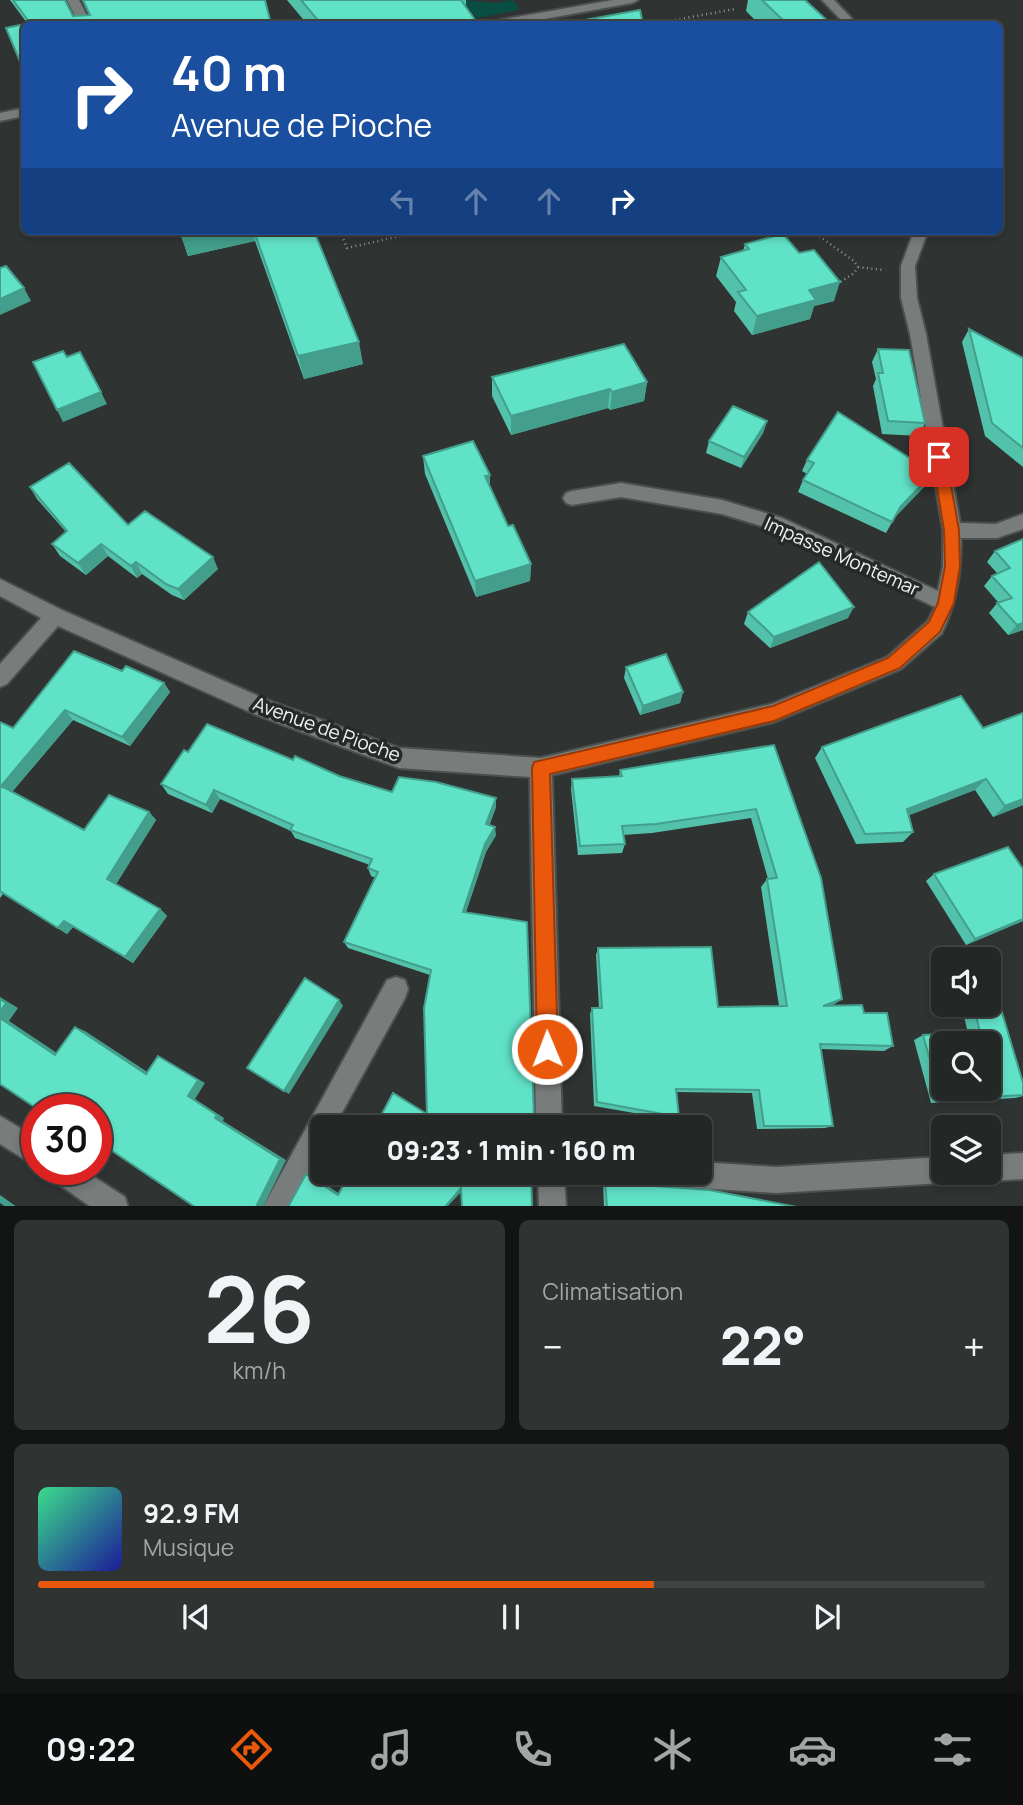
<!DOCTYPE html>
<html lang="fr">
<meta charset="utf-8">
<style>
body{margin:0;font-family:Manrope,sans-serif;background:#2f3332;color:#f1f3f6;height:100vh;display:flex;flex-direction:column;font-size:26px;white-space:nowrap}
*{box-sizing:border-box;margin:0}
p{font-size:23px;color:#a3a5a7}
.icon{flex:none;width:38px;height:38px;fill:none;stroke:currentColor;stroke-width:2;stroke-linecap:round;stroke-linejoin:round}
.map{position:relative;height:1206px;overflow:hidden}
.side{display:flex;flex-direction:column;gap:14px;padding:14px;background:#131515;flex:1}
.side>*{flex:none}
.top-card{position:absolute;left:21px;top:21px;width:982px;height:214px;border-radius:10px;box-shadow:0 4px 10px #0003,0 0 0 2px #404443;background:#1a4fa0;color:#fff;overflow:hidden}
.tools{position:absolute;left:931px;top:947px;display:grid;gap:14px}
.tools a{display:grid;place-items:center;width:70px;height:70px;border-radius:10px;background:#232726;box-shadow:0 4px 10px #0003,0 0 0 2px #404443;font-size:35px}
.speed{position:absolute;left:21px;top:1094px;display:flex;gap:14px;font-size:35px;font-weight:700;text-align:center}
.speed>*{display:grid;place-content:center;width:91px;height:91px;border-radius:50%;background:#232726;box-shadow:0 4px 10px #0003,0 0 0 2px #404443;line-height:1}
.speed .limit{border:10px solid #d22;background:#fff;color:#111}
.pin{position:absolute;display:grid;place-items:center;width:60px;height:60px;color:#fff;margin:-30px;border-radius:14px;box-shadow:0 4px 10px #0006}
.me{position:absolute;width:77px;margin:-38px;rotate:359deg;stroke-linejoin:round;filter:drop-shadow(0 0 5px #0008)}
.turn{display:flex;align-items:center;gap:24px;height:147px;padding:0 35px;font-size:32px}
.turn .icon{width:91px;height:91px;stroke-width:2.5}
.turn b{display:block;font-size:49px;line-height:60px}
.lanes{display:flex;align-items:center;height:66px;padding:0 35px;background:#0003;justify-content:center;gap:35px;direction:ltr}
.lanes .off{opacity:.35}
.big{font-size:52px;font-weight:800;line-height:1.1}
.side .widget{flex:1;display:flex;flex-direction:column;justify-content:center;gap:10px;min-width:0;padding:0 24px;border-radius:10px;background:#2f3332}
.side .dial{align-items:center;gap:0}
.dial b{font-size:91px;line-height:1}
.song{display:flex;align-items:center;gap:21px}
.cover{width:84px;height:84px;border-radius:10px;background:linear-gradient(135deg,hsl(150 70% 55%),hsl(240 70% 35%))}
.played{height:7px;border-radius:4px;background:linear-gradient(90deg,#ea580c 65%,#404443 65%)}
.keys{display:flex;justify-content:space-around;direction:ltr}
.heat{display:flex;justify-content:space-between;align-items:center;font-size:38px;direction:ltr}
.side .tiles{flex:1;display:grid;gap:14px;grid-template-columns:1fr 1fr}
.widget:last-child{grid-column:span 2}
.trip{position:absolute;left:310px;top:1115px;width:402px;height:70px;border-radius:10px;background:#232726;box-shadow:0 4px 10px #0003,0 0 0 2px #404443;font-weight:800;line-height:70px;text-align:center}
.menu{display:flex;height:112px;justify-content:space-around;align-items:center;background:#0e100f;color:#a3a5a7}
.menu .icon{width:49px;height:49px}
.menu .current{color:#ea580c}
.menu b{font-size:32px;color:#f1f3f6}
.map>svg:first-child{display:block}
.green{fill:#094e43}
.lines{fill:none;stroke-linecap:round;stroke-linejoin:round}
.minor-casing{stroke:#4b4f4e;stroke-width:4}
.path{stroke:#929695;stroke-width:2.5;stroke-dasharray:1 3.5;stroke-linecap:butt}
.minor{fill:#787d7c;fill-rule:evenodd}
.wall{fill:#53c2ab}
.shaded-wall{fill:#439e8b}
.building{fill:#60e2c7;stroke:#439e8b;stroke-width:2;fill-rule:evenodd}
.route{fill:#ea580c;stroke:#983908;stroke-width:2}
.labels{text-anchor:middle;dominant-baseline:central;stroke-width:7;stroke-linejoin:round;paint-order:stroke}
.street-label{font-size:19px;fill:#f0f3f2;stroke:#252a29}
</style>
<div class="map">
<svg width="1023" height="1207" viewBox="0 0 1023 1207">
<rect width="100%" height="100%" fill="#2f3433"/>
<path class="green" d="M461,0L498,3L512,0L517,4L519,10L477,18Z"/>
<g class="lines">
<g class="minor-casing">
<path id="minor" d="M67,0H79L91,24H79Z
M613,0H638L632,3L517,24H494L500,20Z
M822,0H834L857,24H845Z
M24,108V116L0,121V113Z
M914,231H928L915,266L917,298L926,334L960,523L996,524L1023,514V529L997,538H961C961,572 957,601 942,633L901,669L774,722L552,775L562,1127H536L530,777L399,768L259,716L58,626L7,684L0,687V664L41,618L0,596V579L62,610L272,702L399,748L541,758L772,704L887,657L928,621L935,607L771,529L722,514L621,497L572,505L566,503L563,498L566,493L572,491L621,483L722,500L782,518L938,591L943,566V530L910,334L901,298V266Z
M396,977L405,980L408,989L405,998L334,1127H322V1150L291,1207H263L387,980Z
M0,1116L37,1138V1167L0,1144Z
M1023,1153V1179L989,1181L980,1177L978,1172H989V1155Z
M943,1157V1172H955L952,1179L943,1183L776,1193L650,1185L641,1181L637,1172H700V1162L776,1167Z
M46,1169H82L125,1197L128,1207H91L50,1178Z
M538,1172H564L566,1207H539Z"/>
</g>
<path class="path" d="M653,24L735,9
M340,231L347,248L423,231
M812,231L854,261L858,267L854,273L837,284
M858,267L883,270"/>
<use href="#minor" class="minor"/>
</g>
<path class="wall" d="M10,0H65L73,16L89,15L82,0H265L27,23Z
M287,0H466V5L465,6L478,24H307Z
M748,0H805L831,24H759L746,11Z
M180,231H314L363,364L304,379L255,241L188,256Z
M745,244L834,301L814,306L810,319L752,335L734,311L736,302L716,276L721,257L743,251Z
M969,329L1023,359V467L985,436L962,342Z
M878,349L925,423L919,436L882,434L873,386L876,379L872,362Z
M492,377L647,382L644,401L610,410L608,408L511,435L492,396Z
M767,421L763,433L741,468L706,453L709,441Z
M423,456L490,488L508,526L531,564L530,581L476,597L425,474Z
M807,460L933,473L926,485L895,517L886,533L798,492L803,480L807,474L802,471Z
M30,487L128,525L218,569L184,600L172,595L142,574L137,578L108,556L86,575L60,556L52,544L66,532L37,499Z
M1023,539V630L1008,635L989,613L998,602L984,586L992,576L997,573L987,562L995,551Z
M748,612L848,618L770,648L744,624Z
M626,667L683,692L680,703L640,715L624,678Z
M122,671L164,683L170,692L130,746L73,720L12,792L84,830L149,812L156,820L116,884L160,909L167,916L133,963L73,927L67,934L3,894L0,898V722L13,728Z
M961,696L1023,805L993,817L975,790L908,815L913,832L903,842L856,844L815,758L822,747Z
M774,745L842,999L831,1006L864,1013L893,1046L884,1051L821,1049L833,1126L825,1128L757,1129L752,1093L677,1092L679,1117L674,1120L594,1106L590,1014L592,1008H599L596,955L598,948L718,1007L779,1006L761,887L767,879H768L751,818L652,833L623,835L625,844L622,853L578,855L571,789L572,779L619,777L620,770Z
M188,752L293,760L339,776L392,792L496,798V807L489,825L496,835L486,852L466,912L534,1118L533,1121L427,1114L430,975L348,948L344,942L376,878L371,876L368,868L370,865L295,838L291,831L220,799L212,813L168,794L161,784Z
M934,874L1023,921L966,945L926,881Z
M961,1004H989L1023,1083V1096L1015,1098L931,1103L914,1040L923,1035L968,1033Z
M605,1180L654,1186L797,1207H604L603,1182Z"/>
<path class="shaded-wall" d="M189,231H253L255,241L188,256L180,233Z
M840,282L834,301L814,306L810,319L752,335L757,316L809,290Z
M24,288L31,301L0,315V299Z
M359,342L363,364L304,379L298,356Z
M647,382L644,401L610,410L612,392Z
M610,389L608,408L511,435V416Z
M101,392L107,404L63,422L57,410Z
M767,421L763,433L741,468L744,457Z
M933,473L926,485L895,517L901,506Z
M490,475V492L485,476Z
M101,544L108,556L86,575L78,563Z
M213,557L218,569L184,600L178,589Z
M136,562L142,574L137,578L131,566Z
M531,564L530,581L476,597L475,581Z
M854,607L848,618L770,648L774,637Z
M1023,623V630L1008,635L1017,625Z
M164,683L170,692L130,746L122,737Z
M683,692L680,703L640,715L643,706Z
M65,710L73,720L10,794L1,786Z
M986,779L975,790L897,820L907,809Z
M214,790L220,799L212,813L206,805Z
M496,798V807L487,833L486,824Z
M1023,799V805L993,817L1005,806Z
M149,812L156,820L115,886L107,879Z
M495,827L496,835L486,852L464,918L463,912L485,844Z
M160,909L167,916L133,963L125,957Z
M1023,919V921L966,945L975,939Z
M64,921L73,927L67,934L58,928Z
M0,997L18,1008L9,1021L66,1059L55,1055L0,1018Z
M842,999L835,1004L816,1011L823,1006Z
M339,1000L343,1006L289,1094L284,1091Z
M75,1027L85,1031L155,1077L146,1074Z
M158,1056L205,1083L195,1099L224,1118L223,1121L286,1160L263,1207H256L215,1118L188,1096Z
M306,1174L311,1175L343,1196L338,1195Z
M461,1188L463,1190L447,1207H445Z
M0,1195L17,1207H6L0,1203Z"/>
<path class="building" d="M13,0H65L73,16L90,15L83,0H265L271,24H24V71L6,28L30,23Z
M301,0H461L478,24H321Z
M762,0H805L831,24H787Z
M640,10L643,24H563Z
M254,231H314L359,342L298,356Z
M783,234L799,253L814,250L840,282L809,290L816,300L757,316L738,292L746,290L721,257L749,249L745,244Z
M6,266L24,288L0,299V268Z
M969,329L1023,358V448L992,423Z
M624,344L647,382L612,392L610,389L511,416L492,377Z
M878,349L909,350L925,423L888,421L878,373H883Z
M63,351L67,357L80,352L101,392L57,410L33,362Z
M733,406L767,421L744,457L709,441Z
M838,412L933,473L901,506L892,522L803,480L814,463L807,460Z
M473,441L490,475L485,476L508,526L513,525L531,564L475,581L423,456Z
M69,463L128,525L145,511L213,557L178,589L166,584L136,562L131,566L101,544L78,563L52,544L67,531L30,487Z
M1023,539V623L1017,625L997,603L1012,598L992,576L1010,568L995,551Z
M819,562L854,607L774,637L748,612Z
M74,651L122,671L126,666L164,683L122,737L65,710L1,786L84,830L109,795L149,812L107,879L160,909L125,957L64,921L58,928L0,891V722L13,728Z
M666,654L683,692L643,706L626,667Z
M961,696L983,728L1023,713V799L1005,806L986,779L907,809L913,832L865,834L822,747Z
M207,724L293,760L295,756L339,776L392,792L399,777L436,782L496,798L486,824L495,827L485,844L463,912L527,922L534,1118H528V1127H375L393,1093L427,1114L424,1008L431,970L344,942L378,872L368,868L372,859L290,830L293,825L214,790L206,805L161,784L184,750L188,752Z
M774,745L821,878L842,999L823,1006L862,1005L864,1013H887L893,1046L820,1044L833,1126H764L759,1090L676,1089L679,1117L597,1102L592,1008H602L598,948L711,947L718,1007L787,1006L767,879L777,878L756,809L656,824L622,826L625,844L580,846L572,779L622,776L620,770Z
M1008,847L1023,869V919L975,939L934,874Z
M989,969L1023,1083V1095L941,1100L923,1035L980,1032L973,1004H989ZM943,1043H989V1088H943Z
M305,978L339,1000L284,1091L247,1068Z
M0,999L6,1003L0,1012Z
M0,1018L55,1055L75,1027L146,1074L158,1056L198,1080L188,1096L217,1115L215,1118L280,1159L256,1207H195L96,1140V1110H39L0,1084Z
M350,1172H531L532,1207H462L461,1188L445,1207H288L306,1174L338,1195Z
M605,1180H642L654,1186L709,1190L797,1207H607Z"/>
<path class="route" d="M939,451L946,457L959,530L960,566L954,603L940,632L900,668L774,721L550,774L558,1049L555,1056L547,1059L540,1056L537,1049L532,768L534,762L773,706L888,658L929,622L938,603L945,566L944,530L932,457Z"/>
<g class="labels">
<g class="street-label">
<text transform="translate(842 556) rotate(24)">Impasse Montemar</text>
<text transform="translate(327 729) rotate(20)">Avenue de Pioche</text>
</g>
</g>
</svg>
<div class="tools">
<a><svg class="icon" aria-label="sound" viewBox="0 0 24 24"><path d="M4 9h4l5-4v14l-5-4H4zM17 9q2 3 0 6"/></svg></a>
<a><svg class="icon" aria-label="search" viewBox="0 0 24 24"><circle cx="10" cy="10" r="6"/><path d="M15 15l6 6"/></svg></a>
<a><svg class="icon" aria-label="layers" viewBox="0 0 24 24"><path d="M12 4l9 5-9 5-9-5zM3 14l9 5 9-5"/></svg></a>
</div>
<div class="speed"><div class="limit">30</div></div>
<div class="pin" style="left:939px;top:457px;background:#d93025"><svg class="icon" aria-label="arrive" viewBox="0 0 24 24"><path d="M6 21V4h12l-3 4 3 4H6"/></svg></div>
<svg class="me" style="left:547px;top:1049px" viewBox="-20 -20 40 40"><circle r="17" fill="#ea580c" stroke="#fff" stroke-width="3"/><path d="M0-11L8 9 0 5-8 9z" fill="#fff"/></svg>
<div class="trip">09:23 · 1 min · 160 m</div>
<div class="top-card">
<div class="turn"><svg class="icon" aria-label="right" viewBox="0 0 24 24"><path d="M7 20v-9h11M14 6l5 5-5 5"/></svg><div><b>40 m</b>Avenue de Pioche</div></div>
<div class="lanes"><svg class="icon off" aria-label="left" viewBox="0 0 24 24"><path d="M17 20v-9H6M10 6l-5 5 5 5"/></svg><svg class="icon off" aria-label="ahead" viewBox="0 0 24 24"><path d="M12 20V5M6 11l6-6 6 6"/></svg><svg class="icon off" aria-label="ahead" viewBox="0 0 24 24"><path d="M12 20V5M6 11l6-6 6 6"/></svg><svg class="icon" aria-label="right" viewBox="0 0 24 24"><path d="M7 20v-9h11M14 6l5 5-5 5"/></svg></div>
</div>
</div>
<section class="side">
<div class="tiles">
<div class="widget dial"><b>26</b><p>km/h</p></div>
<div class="widget"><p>Climatisation</p>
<div class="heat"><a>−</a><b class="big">22°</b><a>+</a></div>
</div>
<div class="widget">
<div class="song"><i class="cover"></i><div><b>92.9 FM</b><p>Musique</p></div></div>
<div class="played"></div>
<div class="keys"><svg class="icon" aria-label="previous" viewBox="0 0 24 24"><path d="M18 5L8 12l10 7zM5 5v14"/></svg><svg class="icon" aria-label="pause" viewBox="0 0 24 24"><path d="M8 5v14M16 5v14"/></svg><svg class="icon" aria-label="next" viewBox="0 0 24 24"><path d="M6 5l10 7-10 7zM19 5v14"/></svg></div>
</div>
</div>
</section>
<nav class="menu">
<b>09:22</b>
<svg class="icon current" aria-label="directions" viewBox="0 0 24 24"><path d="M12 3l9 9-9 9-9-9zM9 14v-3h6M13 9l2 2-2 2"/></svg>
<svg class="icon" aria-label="music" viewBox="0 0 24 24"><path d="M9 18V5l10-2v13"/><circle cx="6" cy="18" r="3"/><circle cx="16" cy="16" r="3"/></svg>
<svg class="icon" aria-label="phone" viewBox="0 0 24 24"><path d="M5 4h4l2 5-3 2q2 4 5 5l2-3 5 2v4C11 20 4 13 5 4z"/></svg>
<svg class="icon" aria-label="climate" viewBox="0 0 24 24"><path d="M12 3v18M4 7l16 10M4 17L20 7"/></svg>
<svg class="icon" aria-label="car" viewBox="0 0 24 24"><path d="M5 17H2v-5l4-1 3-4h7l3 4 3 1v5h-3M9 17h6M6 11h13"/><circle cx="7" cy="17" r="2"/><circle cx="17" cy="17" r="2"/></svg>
<svg class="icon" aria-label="filters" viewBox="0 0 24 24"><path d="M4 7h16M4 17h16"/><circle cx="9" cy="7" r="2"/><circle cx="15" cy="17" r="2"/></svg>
</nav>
